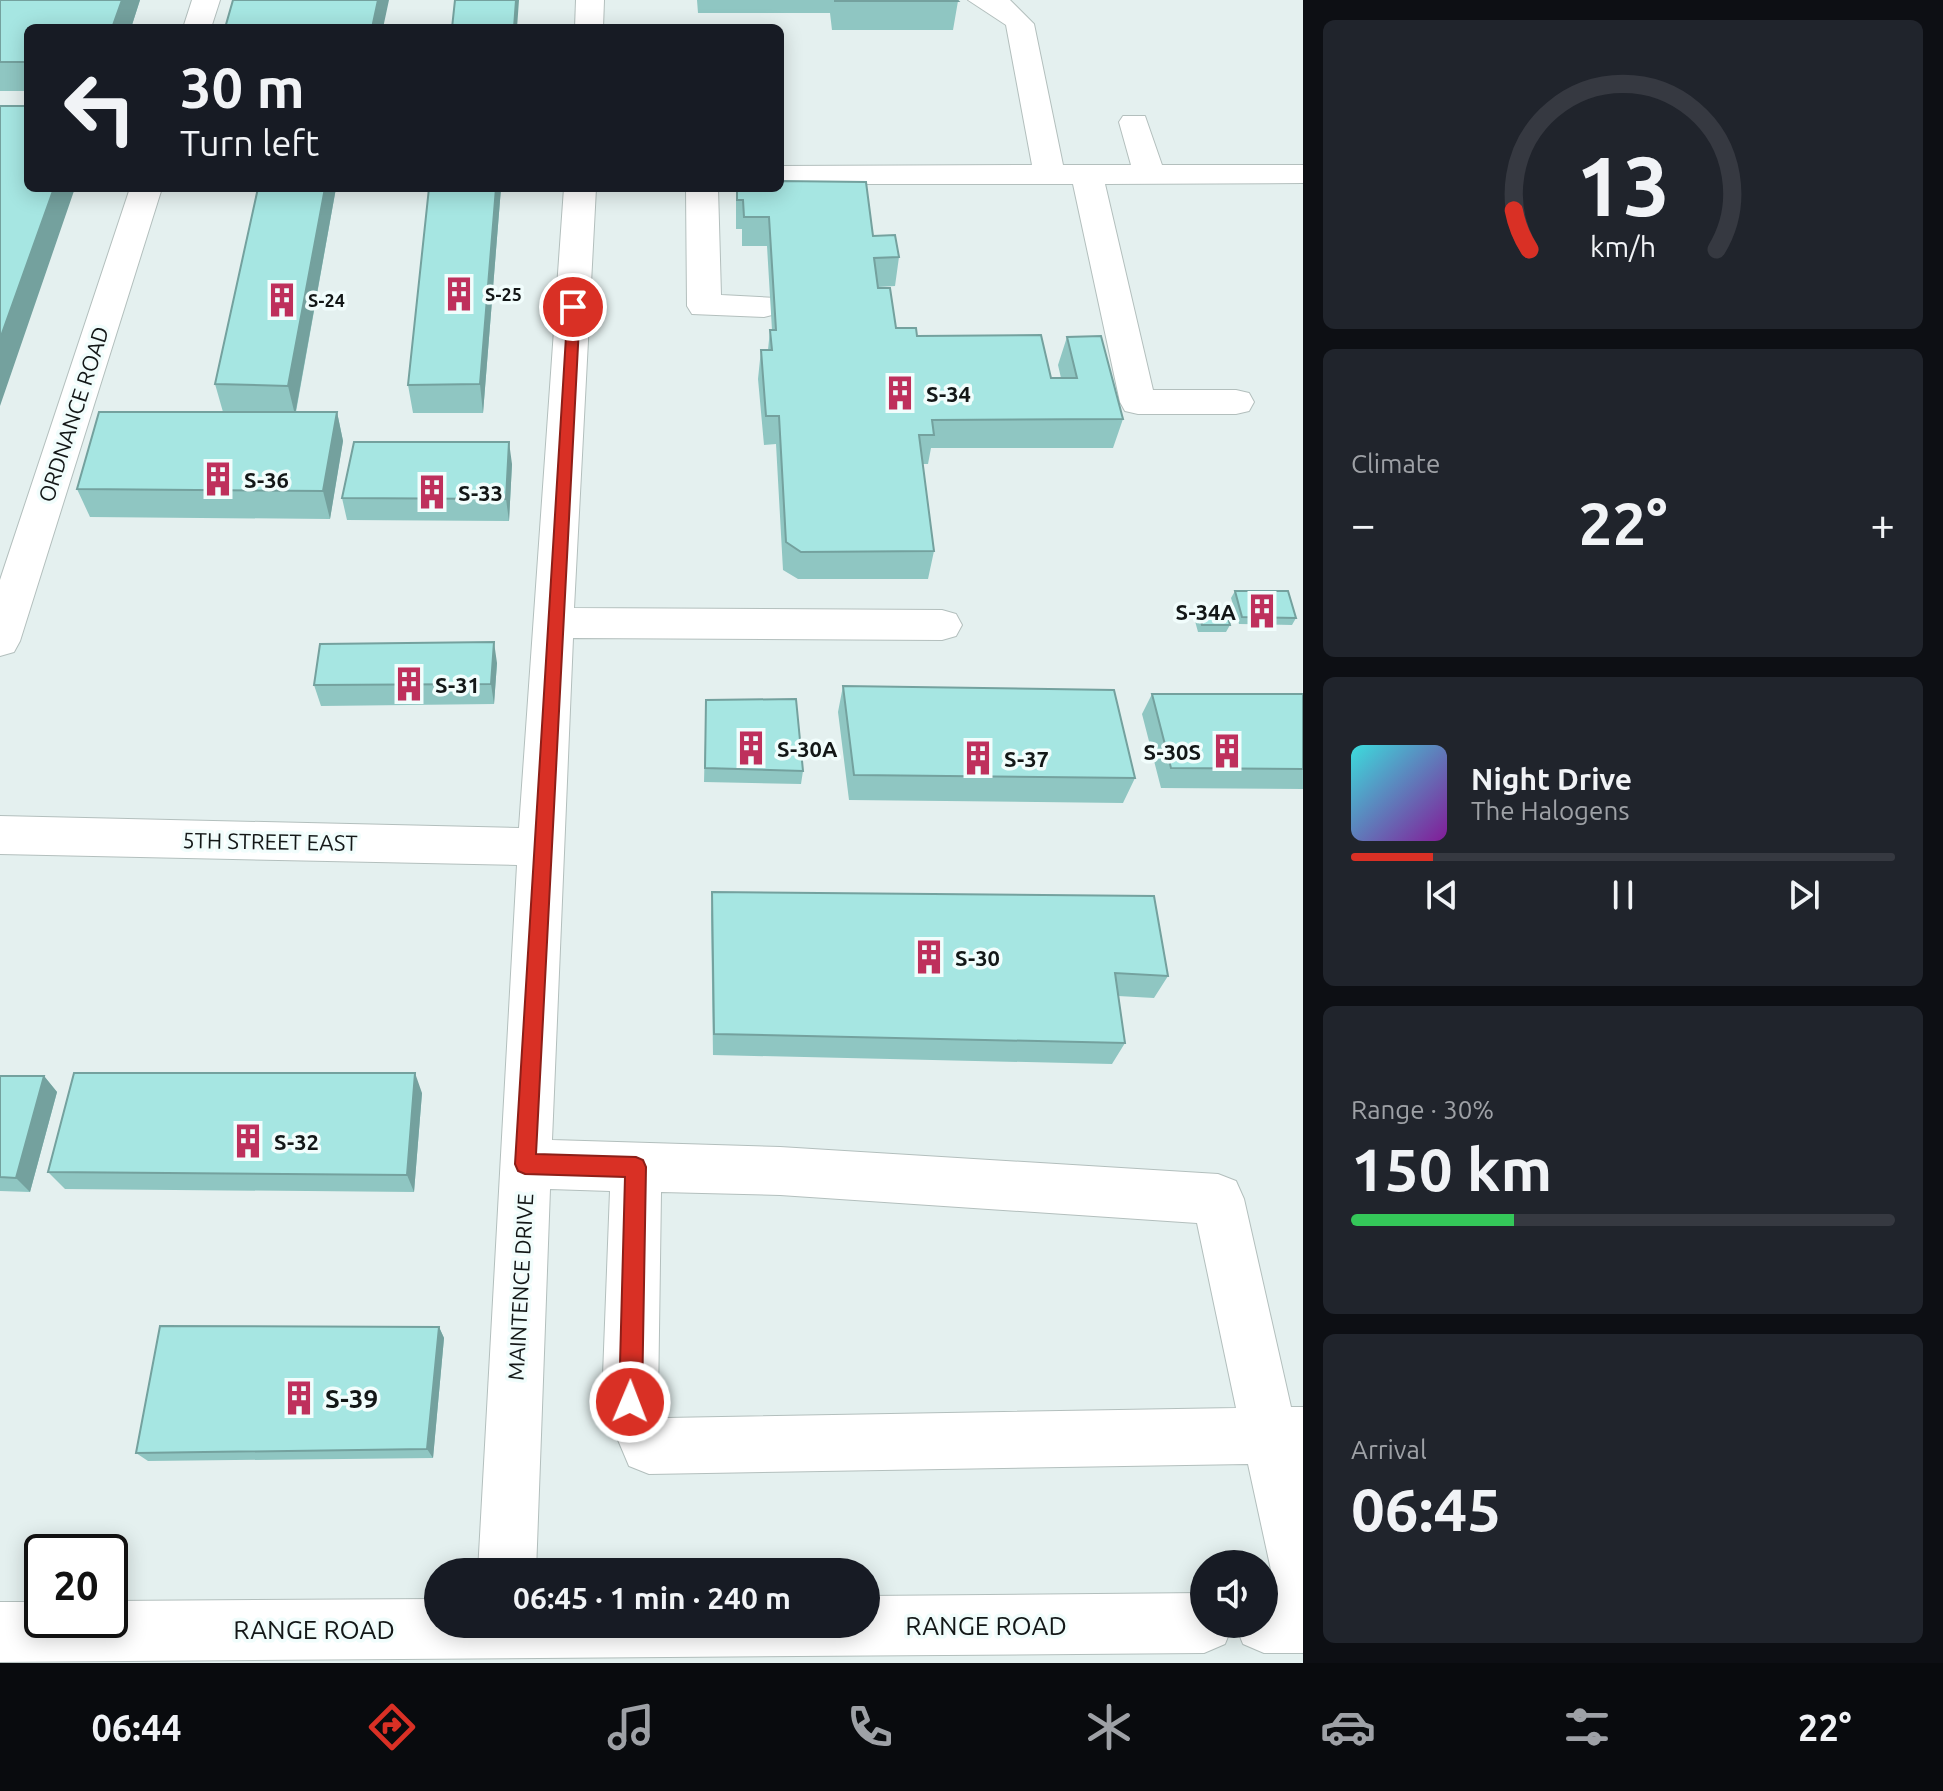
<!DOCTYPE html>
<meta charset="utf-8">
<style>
body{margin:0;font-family:Ubuntu,sans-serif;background:#20242c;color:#f1f3f6;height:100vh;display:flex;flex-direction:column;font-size:30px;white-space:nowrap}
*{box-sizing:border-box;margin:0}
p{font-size:26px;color:#9ea1a6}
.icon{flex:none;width:44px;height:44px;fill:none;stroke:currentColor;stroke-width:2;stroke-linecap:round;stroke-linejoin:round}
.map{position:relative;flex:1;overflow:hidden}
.drawer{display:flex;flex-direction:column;gap:20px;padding:20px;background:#0d0f14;width:640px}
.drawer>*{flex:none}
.guide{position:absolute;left:24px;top:24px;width:760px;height:168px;border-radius:12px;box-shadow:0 4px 20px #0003;background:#171b24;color:#f1f3f6;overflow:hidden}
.controls{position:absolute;left:1190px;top:1550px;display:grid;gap:16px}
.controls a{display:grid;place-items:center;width:88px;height:88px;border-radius:50%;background:#171b24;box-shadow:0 4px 20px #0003;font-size:40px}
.speed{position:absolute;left:24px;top:1534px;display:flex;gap:16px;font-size:40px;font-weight:700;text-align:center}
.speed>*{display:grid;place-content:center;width:104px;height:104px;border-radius:50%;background:#171b24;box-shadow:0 4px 20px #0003;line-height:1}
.speed .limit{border:4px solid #111;border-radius:12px;background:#fff;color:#111}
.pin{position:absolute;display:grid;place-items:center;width:68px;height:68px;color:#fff;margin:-34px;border:4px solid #fff;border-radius:50%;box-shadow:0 2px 8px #0007}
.me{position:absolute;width:88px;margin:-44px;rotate:1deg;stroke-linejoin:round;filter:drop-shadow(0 0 6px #0008)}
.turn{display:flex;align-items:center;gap:28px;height:168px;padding:0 24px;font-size:36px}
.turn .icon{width:104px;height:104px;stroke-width:2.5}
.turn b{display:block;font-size:56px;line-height:68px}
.big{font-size:60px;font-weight:700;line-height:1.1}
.drawer .card{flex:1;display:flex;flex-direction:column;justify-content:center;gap:12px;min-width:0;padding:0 28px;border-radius:12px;background:#20242c}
.drawer .dial{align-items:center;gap:0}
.dial svg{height:208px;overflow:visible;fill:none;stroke:#363941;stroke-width:7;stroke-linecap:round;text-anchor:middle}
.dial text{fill:#f1f3f6;stroke:none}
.song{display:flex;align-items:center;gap:24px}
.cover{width:96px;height:96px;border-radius:12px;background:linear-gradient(135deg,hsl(180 70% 55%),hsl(290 70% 35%))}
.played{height:8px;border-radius:4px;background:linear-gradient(90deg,#d93025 15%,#363941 15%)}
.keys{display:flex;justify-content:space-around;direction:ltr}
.heat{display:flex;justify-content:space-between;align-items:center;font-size:44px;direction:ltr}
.charge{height:12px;border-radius:6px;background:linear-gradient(90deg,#34c759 30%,#363941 0)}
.trip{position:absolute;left:424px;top:1558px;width:456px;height:80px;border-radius:40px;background:#171b24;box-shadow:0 4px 20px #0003;font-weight:700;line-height:80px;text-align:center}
.menu{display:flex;height:128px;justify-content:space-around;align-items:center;background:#090b0e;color:#9ea1a6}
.menu .icon{width:56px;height:56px}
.menu .active{color:#d93025}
.menu b{font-size:36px;color:#f1f3f6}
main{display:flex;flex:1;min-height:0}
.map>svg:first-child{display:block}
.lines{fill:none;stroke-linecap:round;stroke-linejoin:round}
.minor-casing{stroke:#b3bfbd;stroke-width:2}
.minor{fill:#fff;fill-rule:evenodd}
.wall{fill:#8fc6c2}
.shaded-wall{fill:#74a19e}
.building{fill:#a6e6e2;stroke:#74a19e;stroke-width:2}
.route{fill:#d93025;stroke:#8d1f18;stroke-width:2}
.labels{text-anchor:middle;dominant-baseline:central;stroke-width:7;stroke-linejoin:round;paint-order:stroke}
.far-poi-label{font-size:18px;font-weight:bold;fill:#131717;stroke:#f1fdfc;text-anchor:start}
.poi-label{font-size:22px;font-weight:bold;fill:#131717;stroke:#f1fdfc;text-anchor:start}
.street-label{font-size:22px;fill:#131717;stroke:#f1fdfc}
.near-poi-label{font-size:26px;font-weight:bold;fill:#131717;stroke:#f1fdfc;text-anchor:start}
.near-street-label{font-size:26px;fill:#131717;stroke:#f1fdfc}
</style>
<main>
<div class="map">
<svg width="1303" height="1663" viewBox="0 0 1303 1663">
<rect width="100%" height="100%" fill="#e4f0ef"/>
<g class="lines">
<g class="minor-casing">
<path id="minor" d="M192,0H220L211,28H183Z
M576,0H604L603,28H575Z
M968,0H1010L1034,24L1063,165H1131L1119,122L1123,116H1145L1162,165H1303V183L1105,184L1153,390H1236L1249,393L1254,402L1249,411L1236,414H1138L1125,411L1120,402L1073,184H780V166L1032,165L1006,25Z
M130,188H162L20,641L14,652L0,656V580Z
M564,188H596L574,608L942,610L956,614L962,625L956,636L942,640L573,638L552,1140L780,1147L1218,1174L1236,1181L1244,1199L1291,1407H1303V1653H1264L1243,1644L1235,1624H1264V1593H1276L1248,1464L649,1474L629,1466L602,1402L610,1191L550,1189L536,1572H478L517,865L0,854V816L519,828ZM661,1192L780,1195L1197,1223L1236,1408L665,1418L658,1401Z
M686,188H718L721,295L776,298L781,306L776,314L764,317L692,314L687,306Z
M1204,1593V1624H1233L1225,1644L1204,1653L0,1662V1602H42V1620H110V1601L438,1599V1624H866V1596Z"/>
</g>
<use href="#minor" class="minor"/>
</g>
<path class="wall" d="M0,0H140L131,28H28V91H0Z
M697,0H957L958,1L953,30H832L830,13H698Z
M258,188H336L296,412H337L343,441L330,519L90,517L77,489L223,412L215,384Z
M501,188L483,413H413L408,385Z
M736,188H780L873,236L899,257L895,286L878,287L896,328L1051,378H1061L1058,365L1067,337L1123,419L1113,448H931L928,464H922L934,551L928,579H798L783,570L776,444L764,445L758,379L761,350H768L770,330H772L767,246H742V229H736Z
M512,464L509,521L347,520L342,498Z
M1235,591L1296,618L1292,625L1239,624L1231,598Z
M1199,613L1230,625L1226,632H1198L1195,621Z
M497,663L494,704L321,706L314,685Z
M843,686L1135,778L1123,803L849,800L838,712Z
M1152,694H1303V789L1161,788L1142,714Z
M706,700L803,771L801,784L704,782Z
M712,892L1168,976L1154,998L1118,996L1125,1043L1112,1064L713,1055L711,915Z
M0,1076H44L57,1092L30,1192L0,1191Z
M422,1093L414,1192L65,1189L48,1172Z
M439,1327L444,1338L433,1458L148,1461L136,1453Z"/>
<path class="shaded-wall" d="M122,0H140L131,28H112Z
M378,0H389L383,28H372Z
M516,0H519L517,28H514Z
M54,188H75L0,406V339Z
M325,188H336L295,415L288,386Z
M496,188H501L483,413L480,384Z
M337,412L343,441L330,519L323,491Z
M509,442L512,464L509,521L506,499Z
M494,642L497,663L494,704L491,684Z
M415,1073L422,1093L414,1192L407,1175Z
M44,1076L57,1092L30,1192L16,1178Z
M439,1327L444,1338L433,1458L427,1449Z"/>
<path class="building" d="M0,0H122L112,28H28V62H0Z
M233,0H378L372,28H225Z
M455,0H516L514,28H452Z
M835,0H957L958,1H835Z
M0,106H28V188H54L0,339Z
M780,181L866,182L873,236L895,235L899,257L874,258L878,288H890L896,328H916L917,336L1041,335L1051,378H1077L1067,337L1101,336L1123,419L932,420L934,435H919L934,551L801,552L786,542L779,416H766L761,350H772L770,330H776L769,217H744L743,200H737V188H780Z
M258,188H325L288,386L215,384Z
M429,188H496L480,384L408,385Z
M99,412H337L323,491L77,489Z
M354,442H509L506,499L342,498Z
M1235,591H1288L1296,618L1242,617Z
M1199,613H1227L1230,625H1202Z
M494,642L491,684L314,685L320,644Z
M843,686L1114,690L1135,778L854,775Z
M1152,694H1303V769L1171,768Z
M796,699L803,771L705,768L706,700Z
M712,892L1154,896L1168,976L1115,973L1125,1043L714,1034Z
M74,1073H415L407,1175L48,1172Z
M0,1076H44L16,1178L0,1177Z
M160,1326L439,1327L427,1449L136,1453Z"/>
<path class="route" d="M568,304L580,307L536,1154L636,1157L643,1160L646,1167L642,1402L638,1410L630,1413L622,1410L619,1402L625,1177L525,1174L518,1171L515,1164Z"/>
<defs>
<g id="building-bare" transform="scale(2.76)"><path d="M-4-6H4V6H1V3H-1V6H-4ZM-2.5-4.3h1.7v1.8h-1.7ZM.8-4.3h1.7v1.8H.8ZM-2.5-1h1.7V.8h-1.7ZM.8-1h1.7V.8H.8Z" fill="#be305c" stroke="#f1fdfc" stroke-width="2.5" paint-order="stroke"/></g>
</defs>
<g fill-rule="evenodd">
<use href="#building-bare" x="459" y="294"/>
<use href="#building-bare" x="282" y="300"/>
<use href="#building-bare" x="900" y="393"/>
<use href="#building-bare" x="218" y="479"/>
<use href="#building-bare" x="432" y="492"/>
<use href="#building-bare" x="1262" y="611"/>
<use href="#building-bare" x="409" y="684"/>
<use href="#building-bare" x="751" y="748"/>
<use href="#building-bare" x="1227" y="751"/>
<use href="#building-bare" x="978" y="758"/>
<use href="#building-bare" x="929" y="957"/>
<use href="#building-bare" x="248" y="1141"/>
<use href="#building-bare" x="299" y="1398"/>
</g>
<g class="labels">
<g class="far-poi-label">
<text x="485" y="294">S-25</text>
<text x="308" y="300">S-24</text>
</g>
<g class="poi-label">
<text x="926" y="393">S-34</text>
<text x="244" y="479">S-36</text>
<text x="458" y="492">S-33</text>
<text x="1236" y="611" text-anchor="end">S-34A</text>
<text x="435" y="684">S-31</text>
<text x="777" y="748">S-30A</text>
<text x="1201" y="751" text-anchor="end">S-30S</text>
<text x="1004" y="758">S-37</text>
<text x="955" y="957">S-30</text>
<text x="274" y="1141">S-32</text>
</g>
<g class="street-label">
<text transform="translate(73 414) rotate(-72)">ORDNANCE ROAD</text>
<text transform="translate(270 841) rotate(1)">5TH STREET EAST</text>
<text transform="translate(520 1287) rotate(-87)">MAINTENCE DRIVE</text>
</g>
<g class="near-poi-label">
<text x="325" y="1398">S-39</text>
</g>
<g class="near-street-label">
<text x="986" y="1625">RANGE ROAD</text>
<text x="314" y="1629">RANGE ROAD</text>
</g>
</g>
</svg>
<div class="controls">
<a><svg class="icon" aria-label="sound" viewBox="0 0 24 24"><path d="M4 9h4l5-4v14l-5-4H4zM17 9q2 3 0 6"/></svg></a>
</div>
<div class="speed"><div class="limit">20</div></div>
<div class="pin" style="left:573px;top:307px;background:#d93025"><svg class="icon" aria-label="arrive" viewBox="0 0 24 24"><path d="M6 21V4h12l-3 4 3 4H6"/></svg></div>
<svg class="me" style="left:630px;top:1402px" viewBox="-20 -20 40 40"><circle r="17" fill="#d93025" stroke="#fff" stroke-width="3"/><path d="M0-11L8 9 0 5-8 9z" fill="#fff"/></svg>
<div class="trip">06:45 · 1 min · 240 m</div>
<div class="guide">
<div class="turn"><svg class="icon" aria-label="left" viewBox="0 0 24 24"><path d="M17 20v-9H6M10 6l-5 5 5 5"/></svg><div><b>30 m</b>Turn left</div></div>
</div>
</div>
<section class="drawer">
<div class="card dial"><svg viewBox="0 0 100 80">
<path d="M14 69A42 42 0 1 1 86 69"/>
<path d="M14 69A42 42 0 0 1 8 54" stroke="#d93025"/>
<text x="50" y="56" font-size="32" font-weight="700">13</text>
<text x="50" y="72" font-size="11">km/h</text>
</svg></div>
<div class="card"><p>Climate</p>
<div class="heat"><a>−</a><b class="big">22°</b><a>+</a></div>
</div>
<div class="card">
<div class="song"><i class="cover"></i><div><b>Night Drive</b><p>The Halogens</p></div></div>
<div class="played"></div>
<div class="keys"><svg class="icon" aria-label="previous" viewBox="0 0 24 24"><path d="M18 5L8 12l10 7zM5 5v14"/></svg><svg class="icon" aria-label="pause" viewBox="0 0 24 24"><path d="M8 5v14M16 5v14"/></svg><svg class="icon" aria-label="next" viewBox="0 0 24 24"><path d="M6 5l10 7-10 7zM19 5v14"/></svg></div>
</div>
<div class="card"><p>Range · 30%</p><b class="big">150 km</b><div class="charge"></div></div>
<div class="card"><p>Arrival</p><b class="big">06:45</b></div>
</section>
</main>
<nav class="menu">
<b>06:44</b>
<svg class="icon active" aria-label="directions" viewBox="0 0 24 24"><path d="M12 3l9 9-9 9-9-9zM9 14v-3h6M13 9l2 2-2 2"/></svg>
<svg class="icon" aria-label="music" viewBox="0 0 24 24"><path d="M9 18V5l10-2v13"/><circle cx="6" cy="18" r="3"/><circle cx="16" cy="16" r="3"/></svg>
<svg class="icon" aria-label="phone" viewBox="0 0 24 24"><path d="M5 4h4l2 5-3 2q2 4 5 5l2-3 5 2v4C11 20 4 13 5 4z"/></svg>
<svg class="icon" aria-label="climate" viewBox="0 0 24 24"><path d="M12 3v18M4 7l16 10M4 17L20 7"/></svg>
<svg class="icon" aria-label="car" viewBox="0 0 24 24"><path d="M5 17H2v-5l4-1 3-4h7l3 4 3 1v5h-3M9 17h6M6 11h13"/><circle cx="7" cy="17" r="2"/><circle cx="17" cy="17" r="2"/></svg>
<svg class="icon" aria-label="filters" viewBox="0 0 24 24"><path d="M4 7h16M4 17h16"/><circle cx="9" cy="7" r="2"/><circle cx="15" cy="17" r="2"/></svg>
<b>22°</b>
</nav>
